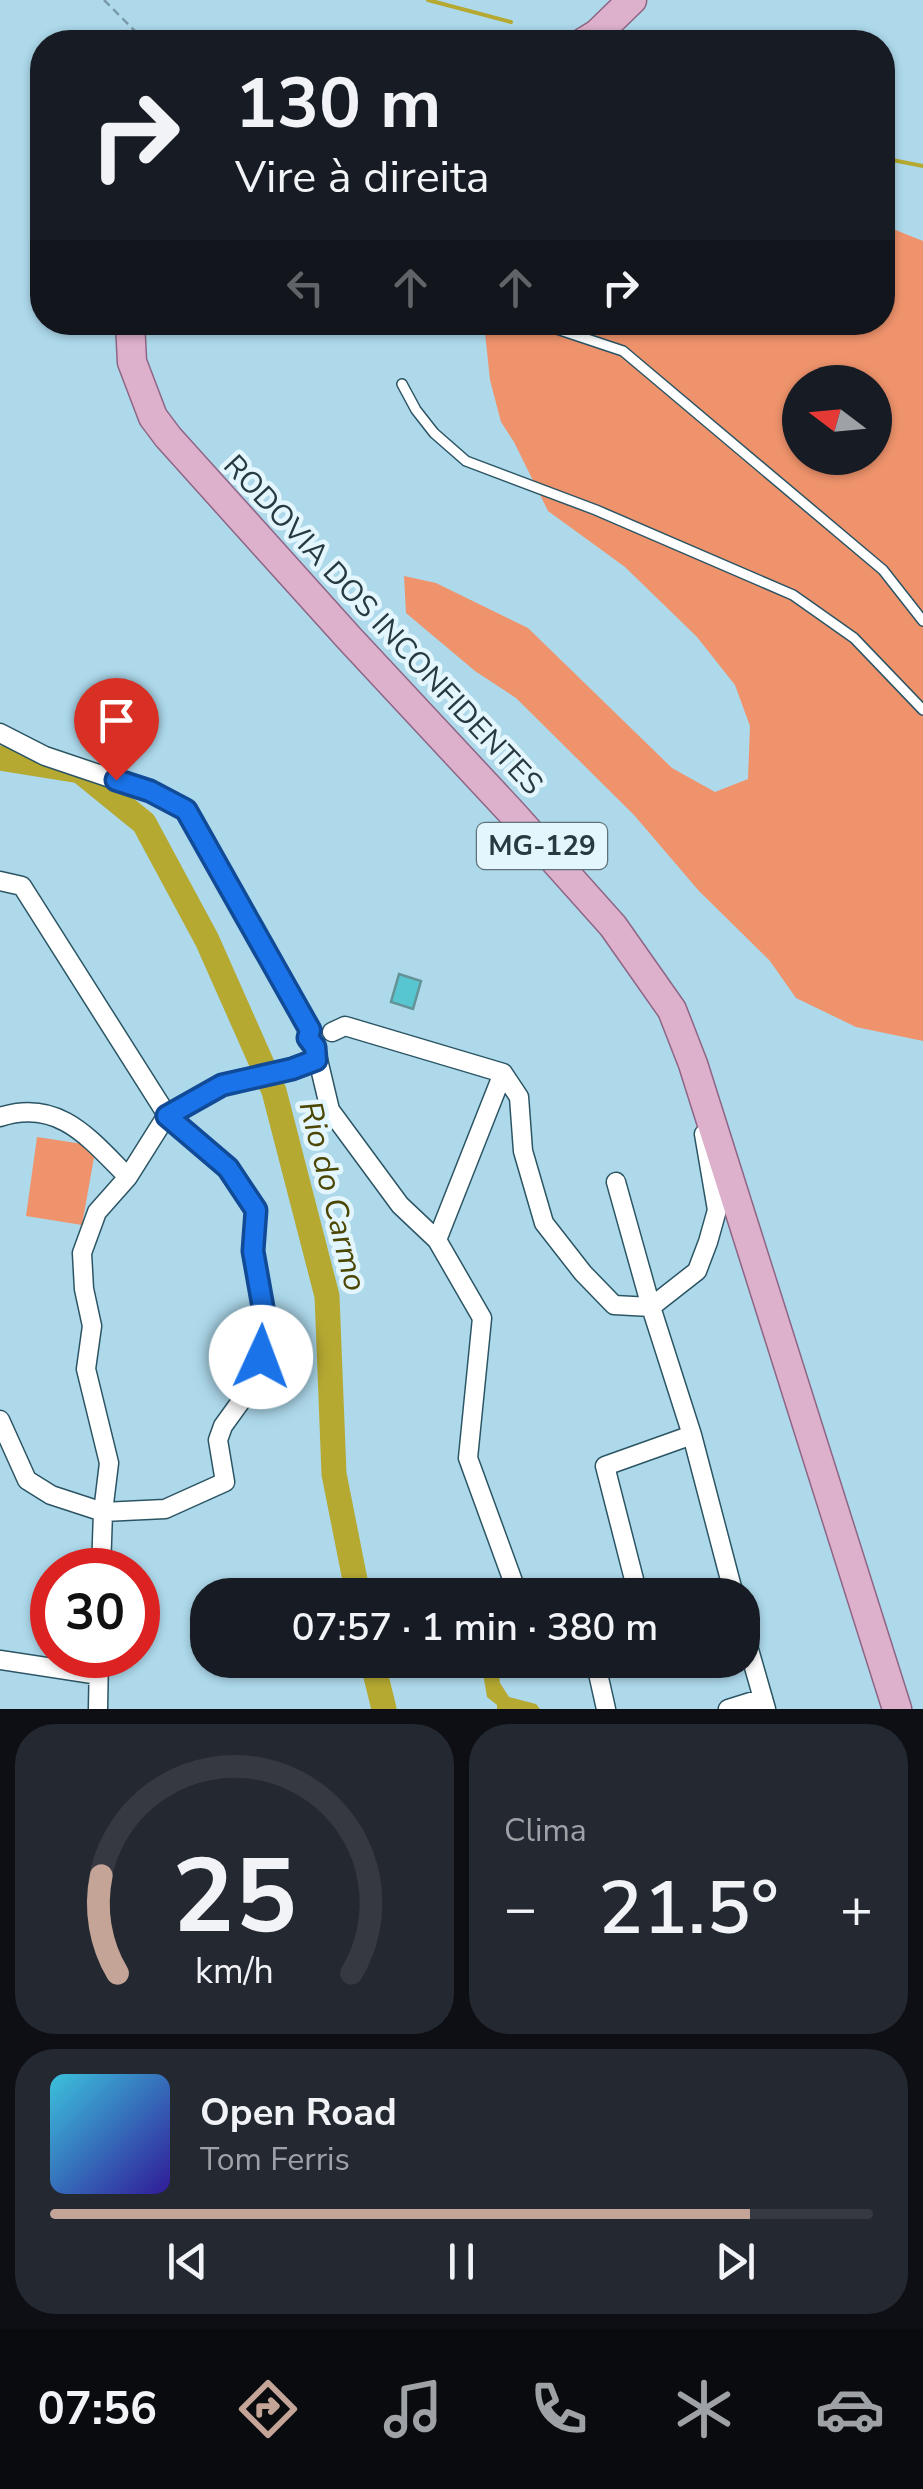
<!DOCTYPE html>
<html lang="pt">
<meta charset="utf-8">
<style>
body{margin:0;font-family:"Nunito Sans",sans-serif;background:#242831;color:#f1f3f6;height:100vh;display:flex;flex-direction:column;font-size:38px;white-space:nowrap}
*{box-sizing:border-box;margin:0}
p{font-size:32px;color:#9ea1a6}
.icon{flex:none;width:55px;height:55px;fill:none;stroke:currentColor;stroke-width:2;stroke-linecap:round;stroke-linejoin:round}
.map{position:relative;height:1709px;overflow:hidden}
.sheet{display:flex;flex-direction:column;gap:15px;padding:15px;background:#0d0f14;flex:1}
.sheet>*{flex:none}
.hud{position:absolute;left:30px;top:30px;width:865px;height:305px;border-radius:40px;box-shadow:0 2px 8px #0004;background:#171b24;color:#f1f3f6;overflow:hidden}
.needle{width:65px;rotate:286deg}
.tools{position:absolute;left:782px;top:365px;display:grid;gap:20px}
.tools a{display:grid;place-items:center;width:110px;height:110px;border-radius:50%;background:#171b24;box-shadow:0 2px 8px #0004;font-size:50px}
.speed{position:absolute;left:30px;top:1548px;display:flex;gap:20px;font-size:50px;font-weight:700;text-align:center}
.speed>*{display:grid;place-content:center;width:130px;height:130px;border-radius:50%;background:#171b24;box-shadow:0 2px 8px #0004;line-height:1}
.speed .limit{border:15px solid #d22;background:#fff;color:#111}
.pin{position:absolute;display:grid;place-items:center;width:85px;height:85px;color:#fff;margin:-102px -42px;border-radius:50% 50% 50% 0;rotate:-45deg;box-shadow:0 0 10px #0007}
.pin .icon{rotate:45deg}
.me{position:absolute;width:110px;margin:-55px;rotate:2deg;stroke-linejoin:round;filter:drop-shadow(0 0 8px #0008)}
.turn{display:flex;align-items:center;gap:35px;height:210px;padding:0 40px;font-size:45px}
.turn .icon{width:130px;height:130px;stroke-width:2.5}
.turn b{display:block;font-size:70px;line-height:85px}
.lanes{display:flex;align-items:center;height:95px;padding:0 40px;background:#0003;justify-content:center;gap:50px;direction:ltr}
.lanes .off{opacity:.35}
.big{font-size:75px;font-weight:600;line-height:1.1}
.sheet .card{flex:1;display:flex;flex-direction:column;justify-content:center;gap:15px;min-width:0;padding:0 35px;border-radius:40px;background:#242831}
.sheet .dial{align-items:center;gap:0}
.dial svg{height:260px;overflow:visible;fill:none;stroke:#363941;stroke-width:7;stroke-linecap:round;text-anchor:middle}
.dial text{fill:#f1f3f6;stroke:none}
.song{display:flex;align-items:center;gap:30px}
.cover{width:120px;height:120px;border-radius:15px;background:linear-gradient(135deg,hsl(190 70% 55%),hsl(250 70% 35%))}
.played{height:10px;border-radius:5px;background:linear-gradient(90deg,#c3a497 85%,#363941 85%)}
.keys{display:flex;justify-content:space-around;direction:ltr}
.heat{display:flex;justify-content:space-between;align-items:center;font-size:55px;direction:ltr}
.sheet .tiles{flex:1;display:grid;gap:15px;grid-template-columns:1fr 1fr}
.card:last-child{grid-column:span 2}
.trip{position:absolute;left:190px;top:1578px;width:570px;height:100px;border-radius:40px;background:#171b24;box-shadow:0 2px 8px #0004;font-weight:600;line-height:100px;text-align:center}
.tabs{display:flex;height:160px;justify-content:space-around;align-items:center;background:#090b0e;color:#9ea1a6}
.tabs .icon{width:70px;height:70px}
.tabs .on{color:#c3a497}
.tabs b{font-size:45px;color:#f1f3f6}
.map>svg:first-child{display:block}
.green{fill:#ef936c;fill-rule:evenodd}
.water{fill:#b5a932}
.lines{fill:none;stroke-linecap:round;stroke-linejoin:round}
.stream{stroke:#b5a932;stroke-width:4}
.river{stroke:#b5a932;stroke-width:25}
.building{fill:#57c6d0;stroke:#639397;stroke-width:2.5}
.service-casing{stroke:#2c5564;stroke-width:12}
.minor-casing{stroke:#2c5564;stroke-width:21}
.primary-casing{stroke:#8f6585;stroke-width:31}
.path{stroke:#799ba8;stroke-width:2.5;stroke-dasharray:8 5;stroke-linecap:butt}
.service{stroke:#fff;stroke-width:9}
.minor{stroke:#fff;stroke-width:18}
.primary{stroke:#ddb0cb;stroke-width:28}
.route-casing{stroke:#114b97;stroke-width:25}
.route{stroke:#1a73e8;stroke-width:18}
.labels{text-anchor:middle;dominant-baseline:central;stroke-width:9;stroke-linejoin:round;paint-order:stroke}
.shield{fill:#e4f6fd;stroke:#607279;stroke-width:2.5}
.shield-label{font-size:28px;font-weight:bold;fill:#283a41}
.street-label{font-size:30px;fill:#283a41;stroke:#e4f6fd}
.water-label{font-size:32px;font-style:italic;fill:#4c4603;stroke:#e4f6fd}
</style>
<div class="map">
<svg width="923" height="1709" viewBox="0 0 923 1709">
<rect width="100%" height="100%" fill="#add9eb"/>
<path class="green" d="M883,225L923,241V1041L856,1027L796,998L770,961L699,891L634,815L516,698L475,671L406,613L404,576L436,583L528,628L672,768L715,792L748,779L750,726L735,685L697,637L625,567L548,511L514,442L501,422L490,380L484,323H525L534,329L558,328L561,322H882ZM800,382H875V458H800Z
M37,1137L96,1146L82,1225L26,1216Z"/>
<path class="water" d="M481,1660H497L500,1683L509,1697L536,1704L540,1709H497V1705L487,1697L483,1673L477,1670Z"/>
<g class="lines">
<path class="stream" d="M428,0L511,22
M882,158L923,166"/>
<path class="river" d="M0,758L80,771L144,823L207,940L274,1091L327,1296L334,1474L358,1595
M372,1660L384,1709"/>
</g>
<path class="building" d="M399,974L421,981L413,1009L391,1002Z"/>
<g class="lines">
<g class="service-casing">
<path id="service" d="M536,322L623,351L883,570L923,621
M402,384L416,410L434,433L466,461L596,510L793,595L854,638L923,710"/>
</g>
<g class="minor-casing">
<path id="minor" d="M0,733L45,756L149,791L186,810L309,1030
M0,881L22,886L167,1115L128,1177L97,1212L82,1253L84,1289L92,1326L86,1369L109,1463L103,1512L101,1570
M332,1032L345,1026L503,1073
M315,1047L330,1110L400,1205L437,1240L482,1318L468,1458L518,1595
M503,1073L519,1097L523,1151L544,1223L583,1273L614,1305L651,1307L697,1271L708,1242L717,1210L704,1134
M0,1117C59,1098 90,1139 128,1177
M616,1182L651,1307L692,1435L734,1595
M437,1240L503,1073
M0,1420L27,1480L51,1495L103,1512L165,1509L225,1482L218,1440L223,1426L249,1390L261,1357L264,1313L253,1251L256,1211L228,1168L167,1115L222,1085L292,1069L316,1060
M638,1595L605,1466L692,1435
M742,1625L766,1709
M0,1660L99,1675
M595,1660L606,1709
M98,1709L99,1655
M728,1709L763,1698"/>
</g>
<g class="primary-casing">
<path id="primary" d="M584,42L597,34L632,0
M130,322L132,362L153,417L168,437L349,638L513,814L613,926L672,1010L693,1064L897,1709"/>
</g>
<path class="path" d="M104,0L146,42
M31,254L42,250"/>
<use href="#service" class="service"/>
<use href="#minor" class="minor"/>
<use href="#primary" class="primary"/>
</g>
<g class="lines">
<g class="route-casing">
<path id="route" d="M116,780L150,791L186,810L310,1030L308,1038L315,1047L316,1060L292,1069L222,1085L167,1116L228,1168L256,1210L253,1251L264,1313L261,1357"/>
</g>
<use href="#route" class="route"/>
</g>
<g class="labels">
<rect class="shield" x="477" y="823" width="130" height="46" rx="8"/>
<g class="shield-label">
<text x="542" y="846">MG-129</text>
</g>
<g class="street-label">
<text transform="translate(383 625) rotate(47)">RODOVIA DOS INCONFIDENTES</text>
</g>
<g class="water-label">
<text transform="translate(333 1196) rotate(76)">Rio do Carmo</text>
</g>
</g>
</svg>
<div class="tools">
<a><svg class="needle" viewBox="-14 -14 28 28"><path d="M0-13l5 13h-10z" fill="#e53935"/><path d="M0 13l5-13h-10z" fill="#9ea1a6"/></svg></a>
</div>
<div class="speed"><div class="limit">30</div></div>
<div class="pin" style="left:116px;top:780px;background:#d93025"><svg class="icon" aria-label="arrive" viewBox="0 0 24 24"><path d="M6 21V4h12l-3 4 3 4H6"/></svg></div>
<svg class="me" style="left:261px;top:1357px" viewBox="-20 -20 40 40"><circle r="19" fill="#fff"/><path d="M0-13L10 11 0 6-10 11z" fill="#1a73e8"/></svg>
<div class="trip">07:57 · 1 min · 380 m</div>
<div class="hud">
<div class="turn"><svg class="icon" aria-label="right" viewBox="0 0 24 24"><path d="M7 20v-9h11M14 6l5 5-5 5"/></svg><div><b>130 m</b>Vire à direita</div></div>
<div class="lanes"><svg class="icon off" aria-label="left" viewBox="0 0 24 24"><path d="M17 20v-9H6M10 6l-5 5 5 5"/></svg><svg class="icon off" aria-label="ahead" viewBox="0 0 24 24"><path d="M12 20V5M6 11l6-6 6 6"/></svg><svg class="icon off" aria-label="ahead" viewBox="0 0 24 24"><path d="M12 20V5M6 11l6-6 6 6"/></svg><svg class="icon" aria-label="right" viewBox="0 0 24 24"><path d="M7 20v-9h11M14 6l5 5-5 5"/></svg></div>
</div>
</div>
<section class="sheet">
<div class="tiles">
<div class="card dial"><svg viewBox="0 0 100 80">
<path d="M14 69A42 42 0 1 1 86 69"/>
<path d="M14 69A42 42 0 0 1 9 39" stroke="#c3a497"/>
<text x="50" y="56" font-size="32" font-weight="700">25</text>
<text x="50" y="72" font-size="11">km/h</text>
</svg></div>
<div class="card"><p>Clima</p>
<div class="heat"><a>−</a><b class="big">21.5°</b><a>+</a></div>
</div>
<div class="card">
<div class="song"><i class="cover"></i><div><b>Open Road</b><p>Tom Ferris</p></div></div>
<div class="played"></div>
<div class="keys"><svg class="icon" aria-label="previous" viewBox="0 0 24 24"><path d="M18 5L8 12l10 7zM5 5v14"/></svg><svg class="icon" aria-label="pause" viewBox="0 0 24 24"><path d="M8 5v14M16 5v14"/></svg><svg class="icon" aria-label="next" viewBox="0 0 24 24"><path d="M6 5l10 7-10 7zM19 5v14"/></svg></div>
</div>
</div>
</section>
<nav class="tabs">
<b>07:56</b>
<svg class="icon on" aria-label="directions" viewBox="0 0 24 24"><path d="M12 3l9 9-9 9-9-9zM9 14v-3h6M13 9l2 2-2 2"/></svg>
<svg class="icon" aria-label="music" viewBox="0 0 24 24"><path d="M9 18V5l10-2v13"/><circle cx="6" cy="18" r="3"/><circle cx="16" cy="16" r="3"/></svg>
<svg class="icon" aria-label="phone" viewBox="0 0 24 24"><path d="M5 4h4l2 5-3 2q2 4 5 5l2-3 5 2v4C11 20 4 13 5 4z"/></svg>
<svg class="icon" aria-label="climate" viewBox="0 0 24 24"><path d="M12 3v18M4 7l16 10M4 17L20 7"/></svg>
<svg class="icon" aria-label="car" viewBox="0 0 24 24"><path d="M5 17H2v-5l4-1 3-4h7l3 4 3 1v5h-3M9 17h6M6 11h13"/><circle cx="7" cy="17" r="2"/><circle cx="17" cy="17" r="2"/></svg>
</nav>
